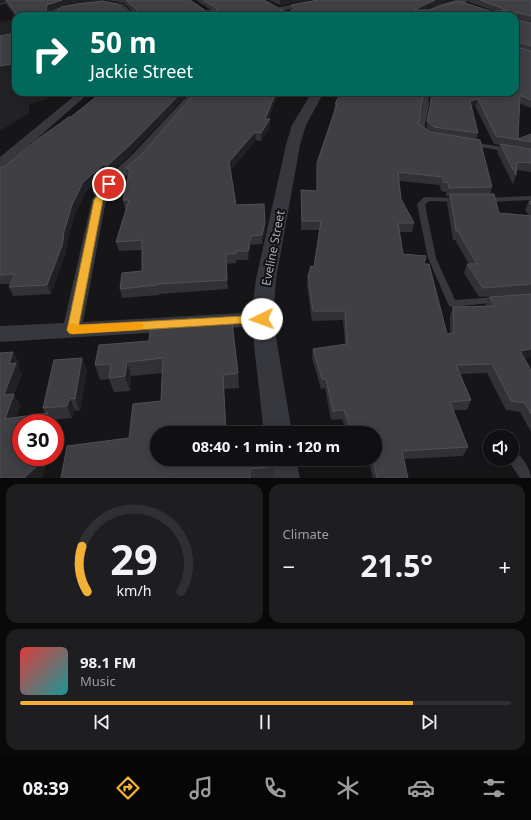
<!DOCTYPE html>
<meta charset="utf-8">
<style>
body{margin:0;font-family:"Noto Sans",sans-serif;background:#1e1e20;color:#f1f3f6;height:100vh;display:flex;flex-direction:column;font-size:15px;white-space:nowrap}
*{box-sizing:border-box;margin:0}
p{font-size:13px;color:#9c9d9f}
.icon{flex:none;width:22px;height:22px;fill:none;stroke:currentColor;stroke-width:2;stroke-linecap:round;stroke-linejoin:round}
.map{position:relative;height:478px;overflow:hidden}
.details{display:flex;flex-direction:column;gap:6px;padding:6px;background:#09090a;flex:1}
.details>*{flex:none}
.top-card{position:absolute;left:12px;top:12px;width:507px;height:84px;border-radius:12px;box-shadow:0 2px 10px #0003,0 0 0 1px #303032;background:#00695c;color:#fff;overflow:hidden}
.buttons{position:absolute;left:483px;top:430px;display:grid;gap:8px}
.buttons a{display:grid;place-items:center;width:36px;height:36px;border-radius:50%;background:#101012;box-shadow:0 2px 10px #0003,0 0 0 1px #303032;font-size:20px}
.speed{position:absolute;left:12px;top:414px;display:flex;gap:8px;font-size:20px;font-weight:700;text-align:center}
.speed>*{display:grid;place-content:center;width:52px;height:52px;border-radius:50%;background:#101012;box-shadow:0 2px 10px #0003,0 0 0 1px #303032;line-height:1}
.speed .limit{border:6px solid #d22;background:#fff;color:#111}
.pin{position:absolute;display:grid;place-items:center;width:34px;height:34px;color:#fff;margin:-17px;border:2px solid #fff;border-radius:50%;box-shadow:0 1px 4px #0007}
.me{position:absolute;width:44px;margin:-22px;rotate:267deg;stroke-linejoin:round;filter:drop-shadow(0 0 3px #0008)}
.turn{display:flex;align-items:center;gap:14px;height:84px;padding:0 12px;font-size:18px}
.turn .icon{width:52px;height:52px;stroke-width:2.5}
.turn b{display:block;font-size:28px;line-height:34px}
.big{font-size:30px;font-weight:700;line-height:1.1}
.details .card{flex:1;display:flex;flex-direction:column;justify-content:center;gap:6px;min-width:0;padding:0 14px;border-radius:12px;background:#1e1e20}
.details .dial{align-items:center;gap:0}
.dial svg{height:104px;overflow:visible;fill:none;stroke:#303032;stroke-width:7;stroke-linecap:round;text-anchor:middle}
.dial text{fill:#f1f3f6;stroke:none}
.song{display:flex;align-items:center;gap:12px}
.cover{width:48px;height:48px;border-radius:6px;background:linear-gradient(135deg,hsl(0 70% 55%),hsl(180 70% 35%))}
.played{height:4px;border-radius:2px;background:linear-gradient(90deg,#f2b134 80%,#303032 80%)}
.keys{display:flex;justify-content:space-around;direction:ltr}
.heat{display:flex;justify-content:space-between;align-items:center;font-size:22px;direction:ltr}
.details .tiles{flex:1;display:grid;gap:6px;grid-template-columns:1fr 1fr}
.card:last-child{grid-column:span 2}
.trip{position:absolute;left:150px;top:426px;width:232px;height:40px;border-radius:20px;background:#101012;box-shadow:0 2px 10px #0003,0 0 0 1px #303032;font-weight:700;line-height:40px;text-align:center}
.tab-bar{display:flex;height:64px;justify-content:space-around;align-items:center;background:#060607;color:#9c9d9f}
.tab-bar .icon{width:28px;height:28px}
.tab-bar .selected{color:#f2b134}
.tab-bar b{font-size:18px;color:#f1f3f6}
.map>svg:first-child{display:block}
.built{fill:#222225}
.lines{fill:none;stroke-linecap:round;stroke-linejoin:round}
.stream{fill:#2c353c;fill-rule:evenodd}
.service{fill:#37383d;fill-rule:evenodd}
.minor{fill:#37383d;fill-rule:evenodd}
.tertiary{fill:#37383d;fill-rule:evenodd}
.wall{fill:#323236;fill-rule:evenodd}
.shaded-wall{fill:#212124}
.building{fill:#3f3f44;stroke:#4f5156}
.route{fill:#f2b134;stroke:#9d7322}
.slow{fill:#f59e0b}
.labels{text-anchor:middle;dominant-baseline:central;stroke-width:4;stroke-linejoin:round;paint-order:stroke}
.street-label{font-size:12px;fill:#a8adb8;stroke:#111113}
</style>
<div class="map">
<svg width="531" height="478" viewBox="0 0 531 478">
<rect width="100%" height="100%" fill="#161618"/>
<path class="built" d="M10,20L16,32V92H45L48,99L29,104V113L0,131V22Z"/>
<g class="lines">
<path class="stream" d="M19,0H25L0,5V3Z"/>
<path class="service" d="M422,92H428L429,104L424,131L429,136L426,138L418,131L423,104Z
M471,142L509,148L512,150L509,152L469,145V143Z
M531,196V200L484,202L480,200L484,198Z
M424,197L459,198L463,200L459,202L429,201L425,205L436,258L455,300L496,297L499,298L501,300L499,302L452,307L449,306L428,258L417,204Z
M512,450C520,453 531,469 531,478H520L507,459H512Z"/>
<path class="minor" d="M317,0H332L328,2L280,11L276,9L280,7Z
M106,2L123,4L136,16H127C124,13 121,9 117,8C105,2 68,8 57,14V16H49L50,11C67,3 88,2 106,2Z
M79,92H90L5,167L0,168V157Z
M191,92H202L143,160L115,186L106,200L83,322L262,312L269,314L271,319L269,324L262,326L0,342V326L64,323L92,200L104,181L133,154Z"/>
<path class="tertiary" d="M455,0H468L467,2C450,7 433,16 414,16L440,4Z
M312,92H324L306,125L300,145L276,279L273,319L292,433H264L251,319L256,279L286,145L292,125Z
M268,459H296L300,478H270Z"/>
</g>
<path class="wall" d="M0,0H190L206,11H212L196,0H264L286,12L291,11V5L318,0H449L439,3L425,10L494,11L469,2L468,0H531V22L516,18V19L531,23V108L519,103L518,139L531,134V172L516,170V175L513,184L497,152L500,145L494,144L475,106L471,108L478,133L476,140L492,187L490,194L499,213L528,215L525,210L529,201H531V357L524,359L531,370V432L520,412L506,410L487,373L460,374L471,400L467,410H453L468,447L463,456L404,459L408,478H373L368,459H375V433H347L342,419L331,420L325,388L321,389L312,358L313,349L345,344L343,320L312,321L307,286L308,276L314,267L320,230H301V190L317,191V163L335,111H334L335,104L340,94H337V92H423L419,124L426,129L430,104V92H515V16H16V17L5,2H0ZM106,0L124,3L133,12L48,11L70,3ZM399,181L440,185L441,191L446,192V196H449L447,203L453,240H455L469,264H467L464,273L479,297L531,294L489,297L485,306L453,307L450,316V333L447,334L424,264L403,254L399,232H412L414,223L401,199Z
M269,0H309L280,5Z
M50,92H76L54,97Z
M279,92L268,119H270V127L261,141L256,140L231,170L236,205L265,223V232L262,244L251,245L248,260H236V263L226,264L228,289L159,294V295L122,298L120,289L142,271V250L119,251L116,242L126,209H125L123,200L129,177H127L126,168L143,153Z
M71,117L132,153L110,173L106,172L86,191L75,214L67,242V244L65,255L51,294L13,296L9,287L11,284H0V167H4Z
M99,345L238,373L239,388L224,389L226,433H157L275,466V478H61L129,438L161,401L162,373L131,376L130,391L114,392L109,379L100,380L95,365Z
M13,352L19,363L18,366L22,374L14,395L20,405L16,417L45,414L43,408L82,358L87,370L80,411L75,410L72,418L51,420L53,423H21V457H47L43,476L41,478H0Z"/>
<path class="shaded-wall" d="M0,0H4L5,2H0Z
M62,0H106L70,3L49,11L48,16L46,11L47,5Z
M280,0H309L280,5Z
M435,0H449L439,3L413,16L414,10Z
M16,63V71L0,74V66Z
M53,92H76L54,97Z
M182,92H190L132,153L110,173L108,165Z
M276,92H279L265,126V119Z
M478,99L475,106L468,109L470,101Z
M270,119V127L261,141V133Z
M255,132L256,140L230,171L229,162Z
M104,164L106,172L86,191L75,214L67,242V244L65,255L51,294L47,285L72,205L83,182Z
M265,223V232L262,244V235Z
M251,236V245L248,260V251Z
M531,349V357L515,360L520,351Z
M13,352L19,363L18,366L22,374L14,395L20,405L12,430L5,419L4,395L9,364Z
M82,358L87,370L80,411L75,399Z
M127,362L131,376L130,391L125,376Z
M70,398L75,410L72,418L67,406Z
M48,413L53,423H46Z
M39,457H47L43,476L41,478H24Z"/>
<path class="building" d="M6,0H62L47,5L46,11L56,12L61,7L77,4L103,1L117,4L126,12H135L137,10L126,0H190L206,11H217V9L203,0H264L286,12L291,11L295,9L291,5L318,0H435L414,10H429L459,1L493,12L507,10L480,0H531V16L516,12V19L531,23V46L518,42L516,43L517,47L531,51V100L520,95L518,139L531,134V142L496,136L478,99L470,101L478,133L434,127L427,121L432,97V92H515V16H18Z
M16,33V63L0,66V36Z
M102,92H182L130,145L108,165L104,164L83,182L72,205L63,235H64L62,246L47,285L9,287L15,274L0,275V167H4L38,139L69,117H71Z
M196,92H276L265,119H270L261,133L255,132L229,162L236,205L264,204L265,223L262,235L251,236L248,251H236V254H226L227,280L157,284V285L120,289L122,273L142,271V240L116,242L129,200H123L130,169L126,168L143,153Z
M341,92H423V96L419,124L430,132L480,140L492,187L449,188L448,183L443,182V177L398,172L401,199L414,223H398L403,254L426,256L424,264H429L447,334L454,333L453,307L495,306L489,297L531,294V349L520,351L531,370V414L525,403L511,401L492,364L456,365L471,400L450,402L468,447L402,451L408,478H377L373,459H375V433H352L344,410L333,411L326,379H322L313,349L347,344L345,311H313L308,276L311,266L314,267L321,221H302L301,190L317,191V163L337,104H335Z
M500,144L531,149V163L517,162L516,175Z
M450,194H494L499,213L531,216V284L483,288L467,264H477L458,231H456Z
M529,201H531V205Z
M232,322L238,373L223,375L226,433H157V459H268L269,465L275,466L250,469V478H61L67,446L129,438L133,404L161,401L163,358L127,362L125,376L109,378L111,364L95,365L99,345L149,341L150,330Z
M13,352L9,364L16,363L4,395L14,394L5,419L48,413L46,423H21V457H39L37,466L24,478H0V353Z
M82,358L75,399L70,398L67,406L43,408L54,360Z"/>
<path class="route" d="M109,182L113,184L103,200L79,325L262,315L266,316L268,319L266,322L72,334L69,333L67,330L94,200L106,183Z"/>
<path class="slow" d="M138,322L142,323L144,326L142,329L138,330L72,334L69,333L67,330L69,324L73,323L77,325Z"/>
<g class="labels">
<g class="street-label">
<text transform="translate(273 248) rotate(-79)">Eveline Street</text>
</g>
</g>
</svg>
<div class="buttons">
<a><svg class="icon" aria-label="sound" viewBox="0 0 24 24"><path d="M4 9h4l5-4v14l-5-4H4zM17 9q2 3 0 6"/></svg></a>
</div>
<div class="speed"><div class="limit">30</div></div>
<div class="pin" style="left:109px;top:184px;background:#d93025"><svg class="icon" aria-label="arrive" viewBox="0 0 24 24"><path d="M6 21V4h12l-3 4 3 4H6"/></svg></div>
<svg class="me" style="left:262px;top:319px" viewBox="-20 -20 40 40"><circle r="19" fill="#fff"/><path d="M0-13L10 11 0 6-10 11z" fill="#f2b134"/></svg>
<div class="trip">08:40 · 1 min · 120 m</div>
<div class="top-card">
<div class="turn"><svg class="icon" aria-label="right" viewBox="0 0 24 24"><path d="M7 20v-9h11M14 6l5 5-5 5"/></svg><div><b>50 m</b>Jackie Street</div></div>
</div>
</div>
<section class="details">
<div class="tiles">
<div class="card dial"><svg viewBox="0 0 100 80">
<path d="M14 69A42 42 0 1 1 86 69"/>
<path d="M14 69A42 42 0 0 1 10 34" stroke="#f2b134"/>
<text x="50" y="56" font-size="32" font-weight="700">29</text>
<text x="50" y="72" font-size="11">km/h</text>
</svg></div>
<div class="card"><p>Climate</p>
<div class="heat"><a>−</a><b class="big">21.5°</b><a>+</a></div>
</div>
<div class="card">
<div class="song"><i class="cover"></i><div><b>98.1 FM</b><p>Music</p></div></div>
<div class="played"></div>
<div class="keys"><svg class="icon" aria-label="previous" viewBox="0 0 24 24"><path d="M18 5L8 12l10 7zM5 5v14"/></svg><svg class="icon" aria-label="pause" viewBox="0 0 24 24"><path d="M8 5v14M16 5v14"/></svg><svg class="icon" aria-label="next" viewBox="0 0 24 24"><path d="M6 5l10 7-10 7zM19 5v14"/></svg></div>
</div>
</div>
</section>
<nav class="tab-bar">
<b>08:39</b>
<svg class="icon selected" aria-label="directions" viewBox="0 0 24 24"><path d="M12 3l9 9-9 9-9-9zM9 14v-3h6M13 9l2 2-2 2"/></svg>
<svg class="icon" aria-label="music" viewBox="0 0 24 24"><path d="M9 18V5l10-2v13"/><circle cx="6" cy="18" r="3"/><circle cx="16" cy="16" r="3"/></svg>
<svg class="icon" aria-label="phone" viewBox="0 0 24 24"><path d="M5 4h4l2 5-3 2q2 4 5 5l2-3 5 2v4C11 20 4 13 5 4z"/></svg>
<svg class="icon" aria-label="climate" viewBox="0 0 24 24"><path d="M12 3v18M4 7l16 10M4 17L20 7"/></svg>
<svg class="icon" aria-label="car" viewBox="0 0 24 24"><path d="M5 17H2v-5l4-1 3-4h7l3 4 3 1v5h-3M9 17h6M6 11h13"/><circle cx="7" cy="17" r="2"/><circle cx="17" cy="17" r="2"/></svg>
<svg class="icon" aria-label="filters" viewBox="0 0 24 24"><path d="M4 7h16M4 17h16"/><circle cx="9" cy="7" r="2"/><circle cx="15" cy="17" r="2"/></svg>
</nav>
